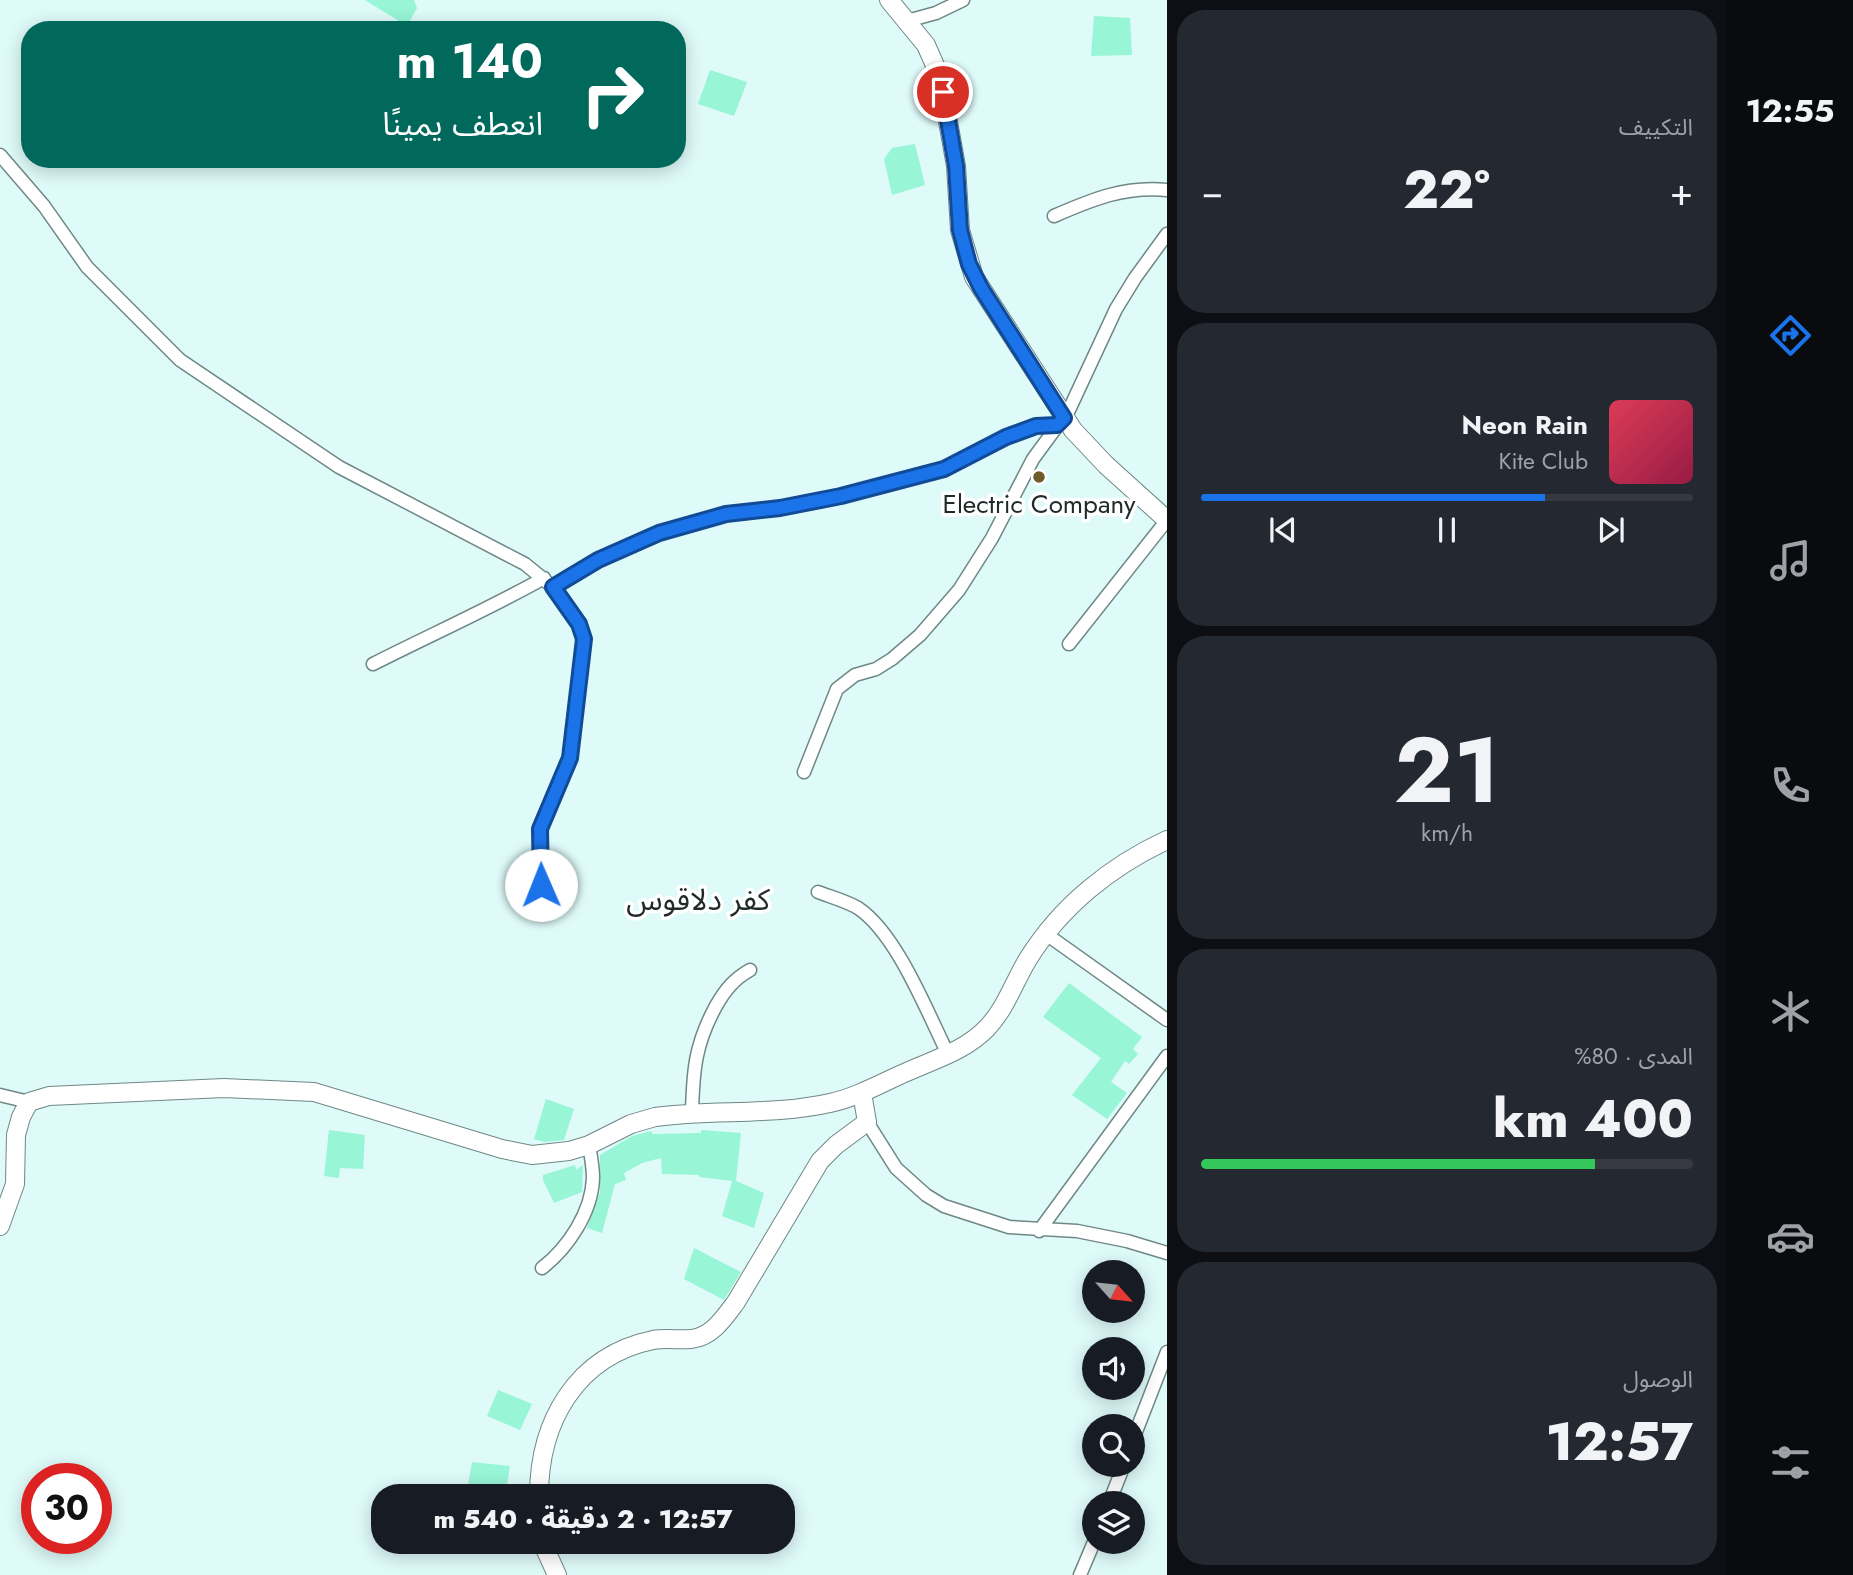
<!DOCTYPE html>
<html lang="ar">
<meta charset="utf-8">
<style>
body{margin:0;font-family:Jost,"Noto Sans Arabic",sans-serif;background:#242831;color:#f1f3f6;direction:rtl;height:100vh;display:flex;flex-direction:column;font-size:26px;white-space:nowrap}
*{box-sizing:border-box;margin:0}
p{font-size:23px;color:#9ea1a6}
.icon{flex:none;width:38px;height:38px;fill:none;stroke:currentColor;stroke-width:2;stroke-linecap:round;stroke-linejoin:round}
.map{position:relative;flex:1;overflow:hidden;direction:ltr}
.drawer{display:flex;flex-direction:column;gap:10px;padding:10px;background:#0d0f14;width:560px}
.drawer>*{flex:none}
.hud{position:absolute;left:21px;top:21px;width:665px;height:147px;border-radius:28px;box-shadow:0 4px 18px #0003;direction:rtl;background:#00695c;color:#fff;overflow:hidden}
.needle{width:46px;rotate:117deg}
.tools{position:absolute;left:1082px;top:1260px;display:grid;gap:14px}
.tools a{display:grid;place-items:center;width:63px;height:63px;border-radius:50%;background:#171b24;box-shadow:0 4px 18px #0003;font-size:35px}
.speed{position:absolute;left:21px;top:1463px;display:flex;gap:14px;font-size:35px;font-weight:700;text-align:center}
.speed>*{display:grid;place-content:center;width:91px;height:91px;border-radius:50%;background:#171b24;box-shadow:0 4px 18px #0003;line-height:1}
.speed .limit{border:10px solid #d22;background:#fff;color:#111}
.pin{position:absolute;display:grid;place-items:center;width:60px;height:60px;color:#fff;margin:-30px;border:4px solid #fff;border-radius:50%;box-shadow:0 2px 7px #0007}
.me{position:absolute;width:77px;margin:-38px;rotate:359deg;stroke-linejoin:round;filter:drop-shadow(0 0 5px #0008)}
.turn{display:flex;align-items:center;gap:24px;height:147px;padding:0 28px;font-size:32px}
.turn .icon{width:91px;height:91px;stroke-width:2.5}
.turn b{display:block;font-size:49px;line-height:60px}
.big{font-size:52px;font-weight:800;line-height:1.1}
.drawer .widget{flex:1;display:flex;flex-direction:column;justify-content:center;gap:10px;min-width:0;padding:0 24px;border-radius:28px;background:#242831}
.drawer .dial{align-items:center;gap:0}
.dial b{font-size:91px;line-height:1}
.song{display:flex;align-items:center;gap:21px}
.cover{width:84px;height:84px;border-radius:10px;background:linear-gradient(135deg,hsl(350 70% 55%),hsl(340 70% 35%))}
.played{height:7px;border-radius:4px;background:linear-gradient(90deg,#1a73e8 70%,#363941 70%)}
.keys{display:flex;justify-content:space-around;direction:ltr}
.heat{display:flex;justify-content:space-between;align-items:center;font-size:38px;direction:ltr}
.charge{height:10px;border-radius:5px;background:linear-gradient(90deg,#34c759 80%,#363941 0)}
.trip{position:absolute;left:371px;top:1484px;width:424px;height:70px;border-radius:28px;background:#171b24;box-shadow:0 4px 18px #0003;font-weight:800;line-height:70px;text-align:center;direction:rtl}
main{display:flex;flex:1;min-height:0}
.tabs{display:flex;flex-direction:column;width:126px;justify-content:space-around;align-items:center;background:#090b0e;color:#9ea1a6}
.tabs .icon{width:49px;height:49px}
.tabs .current{color:#1a73e8}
.tabs b{font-size:32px;color:#f1f3f6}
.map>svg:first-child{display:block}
.building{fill:#98f5d6}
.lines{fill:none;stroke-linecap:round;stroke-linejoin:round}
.street-casing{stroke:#6e8886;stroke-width:15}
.secondary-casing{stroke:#6e8886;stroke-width:20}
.street{stroke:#fff;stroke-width:12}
.secondary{stroke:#fff;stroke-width:18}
.route-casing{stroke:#114b97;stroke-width:18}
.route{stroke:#1a73e8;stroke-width:12}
.poi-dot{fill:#6f5a29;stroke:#fff;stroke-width:2.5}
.labels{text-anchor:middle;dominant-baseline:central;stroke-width:7;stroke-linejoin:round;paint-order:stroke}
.poi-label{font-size:26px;fill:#1f2a29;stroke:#fff}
.quarter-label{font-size:30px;fill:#1f2a29;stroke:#fff}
</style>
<main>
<nav class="tabs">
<b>12:55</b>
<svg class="icon current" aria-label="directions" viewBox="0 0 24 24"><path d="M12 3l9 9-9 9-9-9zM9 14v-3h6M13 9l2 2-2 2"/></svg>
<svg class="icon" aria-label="music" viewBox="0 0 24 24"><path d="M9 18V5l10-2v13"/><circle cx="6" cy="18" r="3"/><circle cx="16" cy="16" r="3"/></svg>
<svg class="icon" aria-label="phone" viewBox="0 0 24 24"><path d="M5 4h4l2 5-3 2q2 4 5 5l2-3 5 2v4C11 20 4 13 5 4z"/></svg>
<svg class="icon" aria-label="climate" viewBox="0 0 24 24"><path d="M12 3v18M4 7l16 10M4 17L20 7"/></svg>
<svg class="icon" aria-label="car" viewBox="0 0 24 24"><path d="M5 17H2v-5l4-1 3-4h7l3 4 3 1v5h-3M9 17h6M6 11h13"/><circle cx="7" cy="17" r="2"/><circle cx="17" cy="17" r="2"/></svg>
<svg class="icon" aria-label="filters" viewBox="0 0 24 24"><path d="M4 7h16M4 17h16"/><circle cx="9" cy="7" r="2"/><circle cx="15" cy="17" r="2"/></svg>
</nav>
<section class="drawer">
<div class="widget"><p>التكييف</p>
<div class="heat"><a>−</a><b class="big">22°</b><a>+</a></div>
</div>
<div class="widget">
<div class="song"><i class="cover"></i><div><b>Neon Rain</b><p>Kite Club</p></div></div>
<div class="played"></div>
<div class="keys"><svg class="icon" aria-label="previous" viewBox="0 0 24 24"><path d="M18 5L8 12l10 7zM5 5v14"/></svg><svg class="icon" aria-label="pause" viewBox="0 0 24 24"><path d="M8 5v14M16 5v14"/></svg><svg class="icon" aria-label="next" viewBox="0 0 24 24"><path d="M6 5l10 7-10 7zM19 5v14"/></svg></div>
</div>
<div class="widget dial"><b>21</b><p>km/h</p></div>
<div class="widget"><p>المدى · 80%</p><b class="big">400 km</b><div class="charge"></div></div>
<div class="widget"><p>الوصول</p><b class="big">12:57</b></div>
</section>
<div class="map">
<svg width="1167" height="1575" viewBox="0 0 1167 1575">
<rect width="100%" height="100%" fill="#defaf9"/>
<path class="building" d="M365,0H414L417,8L407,26Z
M1094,16L1130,18L1132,55L1091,56Z
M710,70L747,82L734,116L698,104Z
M915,144L925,185L892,195L884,159L892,148Z
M1069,983L1142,1037L1133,1049L1138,1054L1129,1064L1125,1061L1111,1082L1127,1093L1107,1119L1072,1095L1101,1058L1043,1017Z
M546,1099L574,1109L564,1140L545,1142L534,1139Z
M329,1130L365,1135L363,1169L340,1168L339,1178L324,1176Z
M701,1130L741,1133L736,1181L764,1193L754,1228L722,1216L732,1181L699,1177V1175L662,1174L661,1158L642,1163L624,1173L626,1180L615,1184L602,1233L587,1228L600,1192V1155L632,1136L652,1131V1134L701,1133Z
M575,1165L576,1170L583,1165L582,1192L554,1203L543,1180V1175Z
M694,1248L741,1272L724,1300L684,1279Z
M498,1390L532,1404L520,1430L487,1416Z
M472,1462L510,1466L505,1496H466Z"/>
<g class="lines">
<g class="street-casing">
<path id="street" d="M907,21L936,13L963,0
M0,155L44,206L87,267L180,360L339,467L525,564L553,587L579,624L584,639L570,758L540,829L541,885
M1054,216C1093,199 1124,186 1167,190
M553,587L598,560L659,533L726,514L780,508L841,497L944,469L1006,437L1036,426L1057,425
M1069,644L1167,520
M373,664C430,635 489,609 544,578
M804,772L837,689L855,675L876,669L892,659L920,635L959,590L992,538L1033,459L1069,410L1116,309L1135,278L1167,234
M818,892C831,897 846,901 858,908C897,934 927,1012 948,1054
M1046,934L1167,1020
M0,1095L29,1102
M692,1113C693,1071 695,1044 716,1006C725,990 734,979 750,970
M867,1122L896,1168L926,1195L944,1206L1009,1227L1077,1231L1127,1241L1167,1253
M1039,1231L1167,1056
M542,1268C568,1248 592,1212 593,1178C593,1167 591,1156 589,1145
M1132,1442L1167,1352
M1109,1503L1124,1465
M1080,1575L1094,1542"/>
</g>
<g class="secondary-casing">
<path id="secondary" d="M889,0L926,45L940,77L956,166L960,230L974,277L1073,430L1106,465L1167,520
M0,1226L15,1184L16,1135L21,1117L29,1102L49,1096L224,1088L314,1092L502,1149L532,1155L569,1151L589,1145L631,1124L655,1117C713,1109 772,1116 830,1103C858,1097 883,1082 909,1071C936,1059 966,1050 987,1028C1006,1008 1014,982 1028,959C1061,906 1111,866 1167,840
M539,1496C539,1422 576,1356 653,1340C666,1338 678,1340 691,1339C712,1337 724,1318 736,1302L820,1161L836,1145L867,1122L862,1093
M542,1542L557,1575"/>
</g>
<use href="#street" class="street"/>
<use href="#secondary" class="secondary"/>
</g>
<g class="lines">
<g class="route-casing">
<path id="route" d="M541,885L540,829L570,758L584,639L579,624L553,587L598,560L659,533L726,514L780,508L841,496L944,469L1006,437L1036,426L1057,425L1064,418L981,288L969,264L960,230L956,166L943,92"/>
</g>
<use href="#route" class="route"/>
</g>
<circle class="poi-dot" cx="1039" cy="477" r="7"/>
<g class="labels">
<g class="poi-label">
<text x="1039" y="504">Electric Company</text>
</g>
<g class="quarter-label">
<text x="698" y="899">كفر دلاقوس</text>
</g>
</g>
</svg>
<div class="tools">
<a><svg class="needle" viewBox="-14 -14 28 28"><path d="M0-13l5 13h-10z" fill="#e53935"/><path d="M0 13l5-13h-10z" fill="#9ea1a6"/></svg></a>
<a><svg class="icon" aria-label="sound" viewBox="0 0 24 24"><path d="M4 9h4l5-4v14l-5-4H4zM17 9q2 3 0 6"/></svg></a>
<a><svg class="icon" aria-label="search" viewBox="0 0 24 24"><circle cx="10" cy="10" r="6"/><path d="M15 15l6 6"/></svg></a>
<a><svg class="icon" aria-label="layers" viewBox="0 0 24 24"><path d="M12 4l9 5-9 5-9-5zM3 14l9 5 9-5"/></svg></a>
</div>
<div class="speed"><div class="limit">30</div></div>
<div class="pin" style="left:943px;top:92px;background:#d93025"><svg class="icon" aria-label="arrive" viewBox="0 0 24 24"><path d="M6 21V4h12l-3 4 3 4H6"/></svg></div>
<svg class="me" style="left:541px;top:885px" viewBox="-20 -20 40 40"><circle r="19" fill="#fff"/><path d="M0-13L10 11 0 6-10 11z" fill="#1a73e8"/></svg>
<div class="trip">12:57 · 2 دقيقة · 540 m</div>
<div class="hud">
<div class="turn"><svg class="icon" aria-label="right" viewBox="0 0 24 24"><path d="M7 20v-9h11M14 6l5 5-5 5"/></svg><div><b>140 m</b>انعطف يمينًا</div></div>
</div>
</div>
</main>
